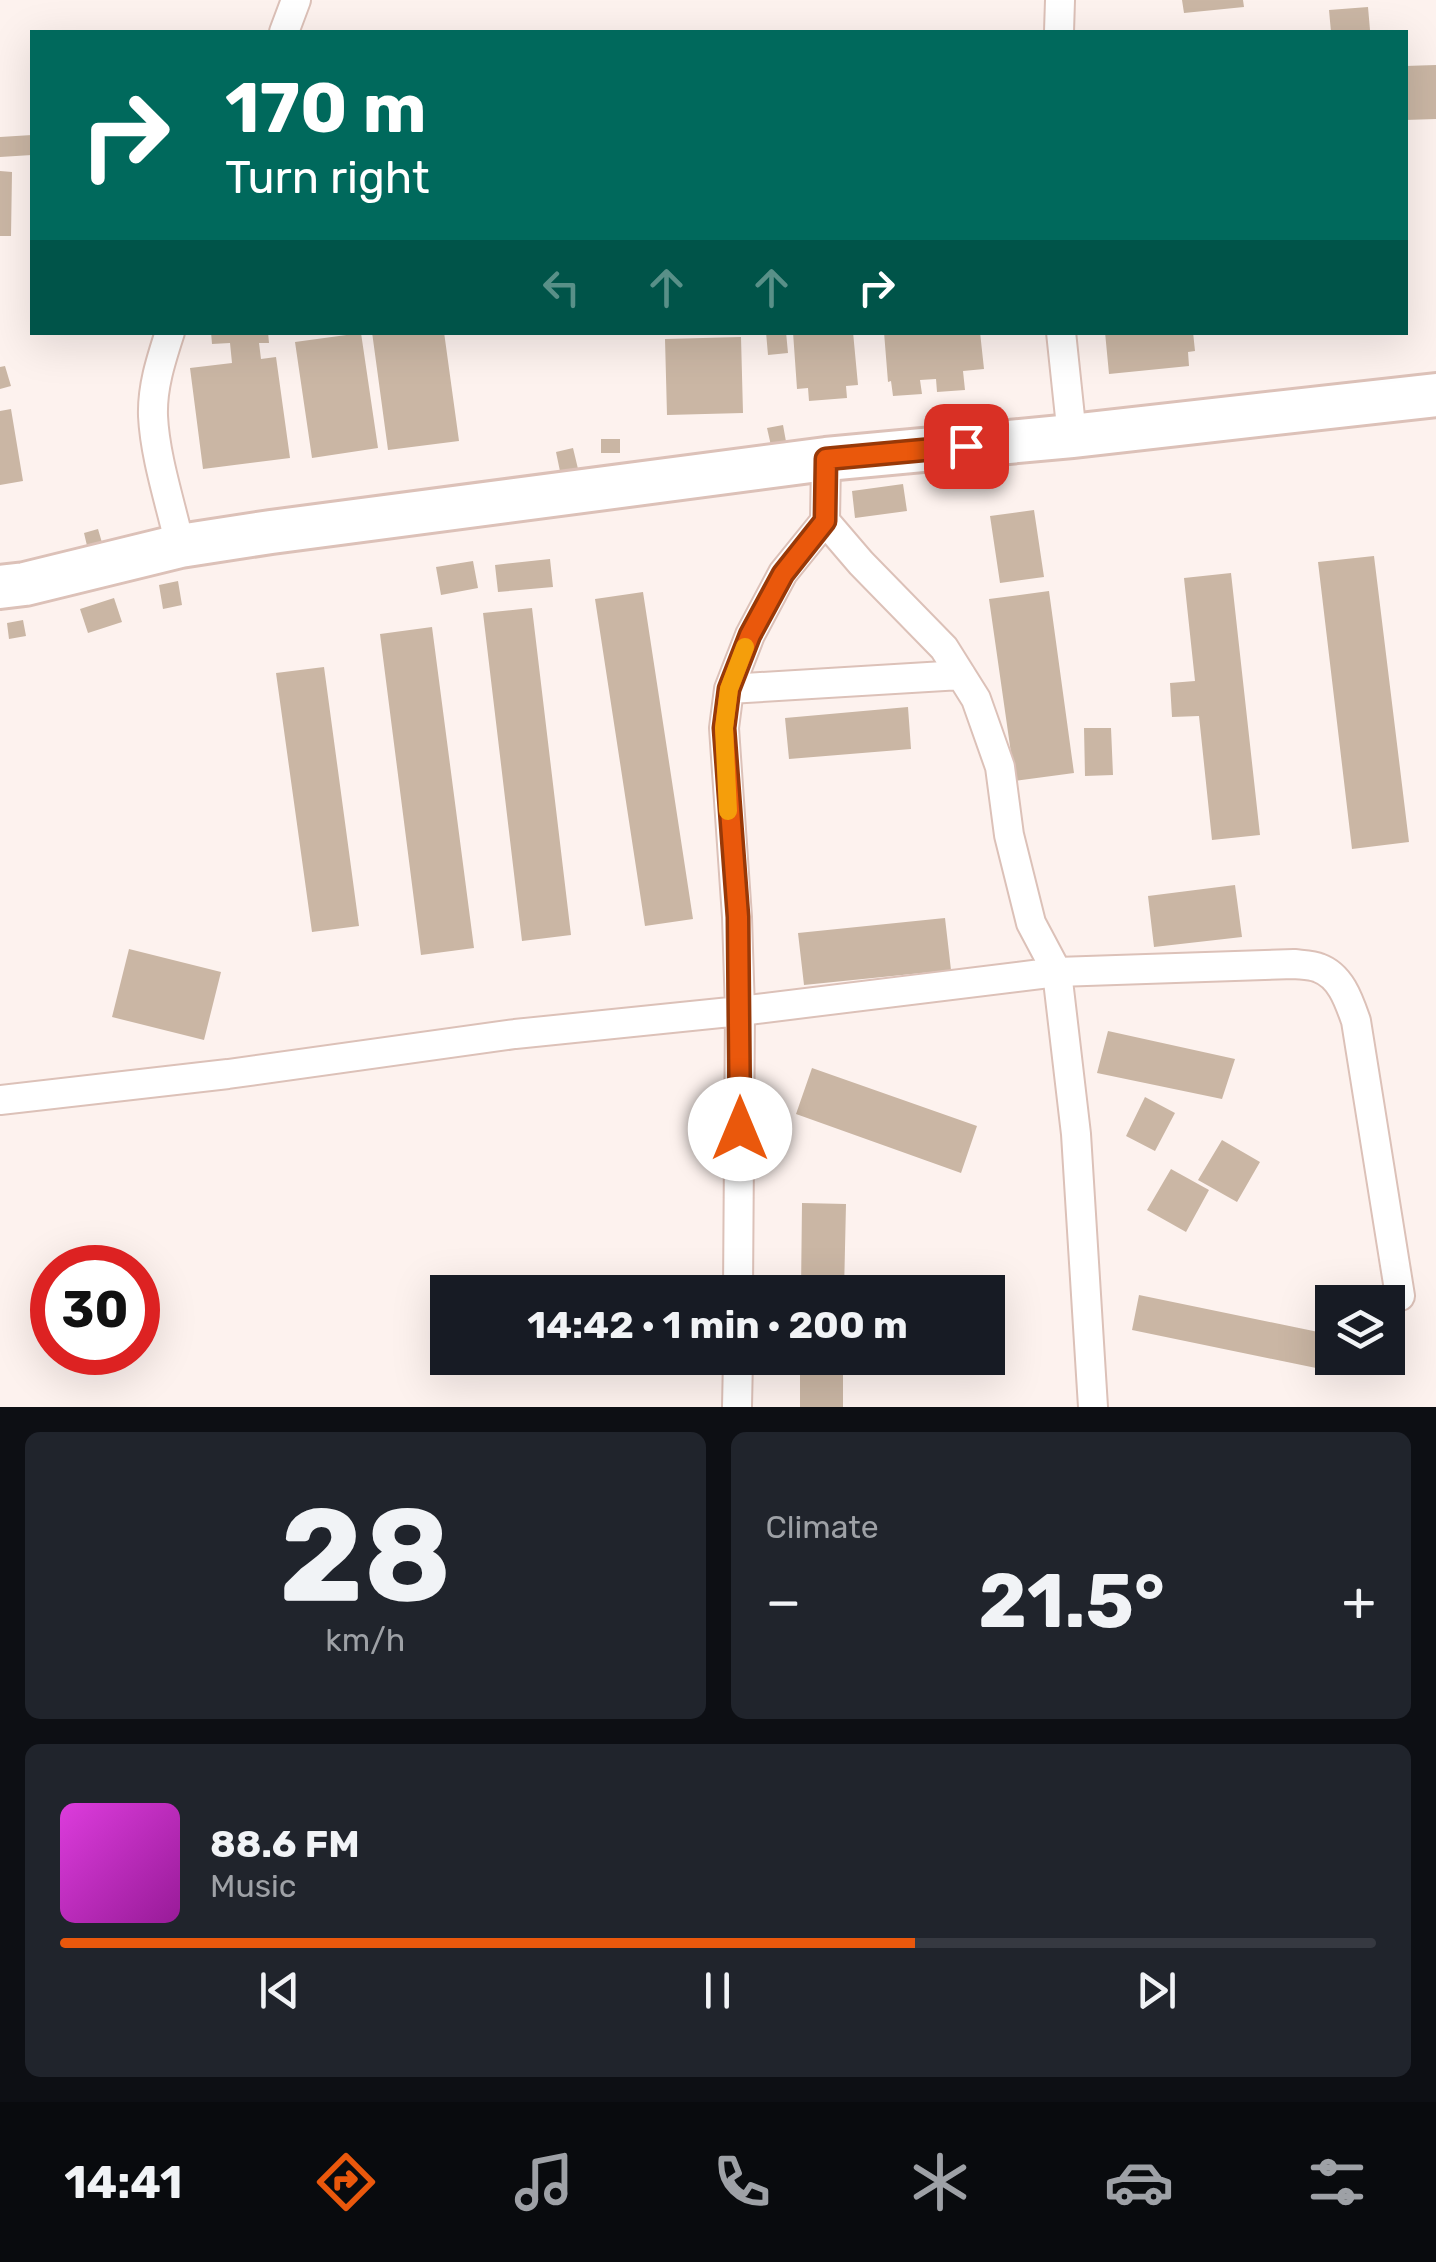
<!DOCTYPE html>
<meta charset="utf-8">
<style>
body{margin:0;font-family:Rubik,sans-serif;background:#20242c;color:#f1f3f6;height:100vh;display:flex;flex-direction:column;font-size:38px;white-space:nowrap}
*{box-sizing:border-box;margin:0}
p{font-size:32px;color:#9ea1a6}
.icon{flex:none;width:55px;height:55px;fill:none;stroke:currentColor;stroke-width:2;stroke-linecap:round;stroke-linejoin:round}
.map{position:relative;height:1407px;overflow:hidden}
.side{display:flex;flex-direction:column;gap:25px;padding:25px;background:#0d0f14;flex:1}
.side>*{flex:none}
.banner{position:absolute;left:30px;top:30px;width:1378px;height:305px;border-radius:0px;box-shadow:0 10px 40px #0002;background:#00695c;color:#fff;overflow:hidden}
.controls{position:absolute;left:1315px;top:1285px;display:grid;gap:20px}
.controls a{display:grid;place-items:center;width:90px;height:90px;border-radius:0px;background:#171b24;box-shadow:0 10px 40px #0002;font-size:50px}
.speed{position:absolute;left:30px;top:1245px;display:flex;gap:20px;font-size:50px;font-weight:700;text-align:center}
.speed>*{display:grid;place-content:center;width:130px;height:130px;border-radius:50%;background:#171b24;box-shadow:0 10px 40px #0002;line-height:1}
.speed .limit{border:15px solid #d22;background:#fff;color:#111}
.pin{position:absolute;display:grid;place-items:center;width:85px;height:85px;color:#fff;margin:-42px;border-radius:20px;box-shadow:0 5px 15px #0006}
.me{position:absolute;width:110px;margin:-55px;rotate:0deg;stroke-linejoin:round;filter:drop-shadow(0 0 8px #0008)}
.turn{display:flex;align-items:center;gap:35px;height:210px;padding:0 30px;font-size:45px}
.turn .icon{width:130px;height:130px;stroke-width:2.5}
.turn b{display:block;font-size:70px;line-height:85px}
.lanes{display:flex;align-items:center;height:95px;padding:0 30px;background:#0003;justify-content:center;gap:50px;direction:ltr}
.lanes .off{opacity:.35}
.big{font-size:75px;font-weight:700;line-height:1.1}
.side .card{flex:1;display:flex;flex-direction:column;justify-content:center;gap:15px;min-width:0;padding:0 35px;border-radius:15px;background:#20242c}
.side .dial{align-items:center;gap:0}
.dial b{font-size:130px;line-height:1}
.song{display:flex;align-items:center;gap:30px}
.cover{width:120px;height:120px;border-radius:15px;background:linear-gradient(135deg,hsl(300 70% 55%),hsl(300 70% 35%))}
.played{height:10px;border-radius:5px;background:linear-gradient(90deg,#ea580c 65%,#363941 65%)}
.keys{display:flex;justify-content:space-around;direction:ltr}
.heat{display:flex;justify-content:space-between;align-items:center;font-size:55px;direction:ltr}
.side .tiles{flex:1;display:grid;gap:25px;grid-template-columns:1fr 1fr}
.card:last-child{grid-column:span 2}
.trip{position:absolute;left:430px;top:1275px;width:575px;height:100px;border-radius:0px;background:#171b24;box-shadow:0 10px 40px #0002;font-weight:700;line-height:100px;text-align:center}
.dock{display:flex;height:160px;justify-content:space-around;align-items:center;background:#090b0e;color:#9ea1a6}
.dock .icon{width:70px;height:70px}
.dock .current{color:#ea580c}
.dock b{font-size:45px;color:#f1f3f6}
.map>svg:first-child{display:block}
.building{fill:#cab6a4}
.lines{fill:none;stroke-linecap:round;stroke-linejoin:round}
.street-casing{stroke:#dcc1b8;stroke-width:32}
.primary-casing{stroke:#dcc1b8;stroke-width:48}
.street{stroke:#fff;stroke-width:28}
.primary{stroke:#fff;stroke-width:42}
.route-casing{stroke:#983908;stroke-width:25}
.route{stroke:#ea580c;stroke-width:18}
.slow{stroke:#f59e0b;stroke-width:18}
</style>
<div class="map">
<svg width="1436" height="1407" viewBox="0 0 1436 1407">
<rect width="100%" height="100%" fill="#fdf2ee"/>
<path class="building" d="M1182,0H1243L1244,7L1184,13Z
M1368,7L1370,30L1331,32L1329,10Z
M1436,65V119L1405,120V66Z
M32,135V155L0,157V137Z
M0,171L12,172L11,236H0Z
M211,332H268L269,343H259L261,359L276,357L290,458L203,469L190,368L232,363L230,343L212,344Z
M372,332H444L459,441L388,450Z
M766,332H786L788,353L768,355Z
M793,332H853L858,385L846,386L847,398L809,401L808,388L797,389Z
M884,332H980L984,369L963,371L965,390L937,392L936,379L920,380L922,394L893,396L891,381L888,382Z
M1105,332H1193L1195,351L1188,352L1189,366L1109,374Z
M361,333L378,448L312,458L295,342Z
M741,337L743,413L667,415L665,339Z
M5,366L11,386L0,389V367Z
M11,409L23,481L0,485V411Z
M783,425L787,447L772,450L767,428Z
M601,439H620V453H601Z
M573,448L579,473L561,476L556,452Z
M903,484L907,511L855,518L852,491Z
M1034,510L1044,577L1000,583L990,516Z
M98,529L103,546L88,550L84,533Z
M1374,556L1409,842L1352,849L1318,562Z
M550,559L553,587L498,592L495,565Z
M473,561L478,588L441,595L436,567Z
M1231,573L1260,835L1212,840L1199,716L1172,717L1170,683L1195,681L1184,578Z
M178,581L182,605L163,609L159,585Z
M1049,591L1074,773L1015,781L989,599Z
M643,592L693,919L645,926L595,599Z
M114,598L122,622L88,633L80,609Z
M532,608L571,935L522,941L483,613Z
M23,620L26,636L9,639L7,623Z
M432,627L474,948L421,955L380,634Z
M324,667L359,926L312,932L276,673Z
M908,707L911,749L789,759L785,718Z
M1084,728H1111L1113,775L1085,776Z
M1235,885L1242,937L1154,947L1148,896Z
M945,918L951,970L804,985L798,933Z
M129,949L221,972L204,1040L112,1017Z
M1108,1031L1235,1059L1222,1099L1097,1073Z
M812,1068L977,1126L961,1173L796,1114Z
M1145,1097L1175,1113L1155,1151L1126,1136Z
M1222,1140L1260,1162L1237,1202L1198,1180Z
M1171,1169L1209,1190L1186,1232L1147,1210Z
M802,1203L846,1204L844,1292H801Z
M1139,1295L1328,1334L1321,1369L1132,1330Z
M800,1358H843V1407H800Z"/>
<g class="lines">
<g class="street-casing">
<path id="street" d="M284,32L296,0
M1059,32L1060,0
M170,332C161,360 152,387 153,416C155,458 171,505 180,546
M1061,332L1072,436
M825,521L861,563L944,648L976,699L1000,767L1009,835L1031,923L1057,972L1076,1134L1093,1407
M729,689L961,675
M0,1100L228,1074L515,1034L740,1011L1057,972L1294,964C1302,965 1312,965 1319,968C1341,976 1349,1001 1356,1021L1400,1296
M738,1292L740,1011L737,917L724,728L729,689L750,635L783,573L825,521L826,459
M737,1407L738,1358"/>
</g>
<g class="primary-casing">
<path id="primary" d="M0,587L25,584L180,546L271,532L826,459L1072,436L1436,395"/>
</g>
<use href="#street" class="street"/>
<use href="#primary" class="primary"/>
</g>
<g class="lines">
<g class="route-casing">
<path id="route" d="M740,1129L738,917L724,728L729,689L750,635L783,574L825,521L826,459L966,446"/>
</g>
<use href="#route" class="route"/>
<path class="slow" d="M728,811L724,728L729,689L745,647"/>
</g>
</svg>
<div class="controls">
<a><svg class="icon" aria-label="layers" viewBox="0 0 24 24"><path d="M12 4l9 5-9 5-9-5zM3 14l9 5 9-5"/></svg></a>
</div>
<div class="speed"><div class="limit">30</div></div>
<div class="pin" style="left:966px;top:446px;background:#d93025"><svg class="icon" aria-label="arrive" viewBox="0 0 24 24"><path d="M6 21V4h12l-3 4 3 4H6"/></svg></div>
<svg class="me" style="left:740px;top:1129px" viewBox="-20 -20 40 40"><circle r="19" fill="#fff"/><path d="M0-13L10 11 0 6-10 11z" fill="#ea580c"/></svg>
<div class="trip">14:42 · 1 min · 200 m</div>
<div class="banner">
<div class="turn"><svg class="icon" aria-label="right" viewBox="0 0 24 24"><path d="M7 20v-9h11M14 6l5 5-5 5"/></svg><div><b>170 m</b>Turn right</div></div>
<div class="lanes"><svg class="icon off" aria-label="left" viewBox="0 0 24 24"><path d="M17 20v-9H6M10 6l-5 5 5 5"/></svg><svg class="icon off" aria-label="ahead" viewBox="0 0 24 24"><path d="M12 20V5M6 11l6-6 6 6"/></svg><svg class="icon off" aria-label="ahead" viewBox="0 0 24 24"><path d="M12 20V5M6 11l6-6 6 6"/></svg><svg class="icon" aria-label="right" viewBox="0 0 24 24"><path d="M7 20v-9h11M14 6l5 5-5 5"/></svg></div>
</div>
</div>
<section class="side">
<div class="tiles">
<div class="card dial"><b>28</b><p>km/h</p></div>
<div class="card"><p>Climate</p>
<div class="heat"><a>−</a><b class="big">21.5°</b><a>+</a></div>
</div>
<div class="card">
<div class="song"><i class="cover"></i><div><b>88.6 FM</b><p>Music</p></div></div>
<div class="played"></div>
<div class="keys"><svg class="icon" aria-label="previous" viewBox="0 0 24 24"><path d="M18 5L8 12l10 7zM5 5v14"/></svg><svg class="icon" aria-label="pause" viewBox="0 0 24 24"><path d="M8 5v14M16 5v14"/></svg><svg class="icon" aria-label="next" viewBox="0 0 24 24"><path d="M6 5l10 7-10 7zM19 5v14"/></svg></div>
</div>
</div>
</section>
<nav class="dock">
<b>14:41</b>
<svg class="icon current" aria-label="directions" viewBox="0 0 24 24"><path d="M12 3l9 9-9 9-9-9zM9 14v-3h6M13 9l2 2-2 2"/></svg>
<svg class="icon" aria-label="music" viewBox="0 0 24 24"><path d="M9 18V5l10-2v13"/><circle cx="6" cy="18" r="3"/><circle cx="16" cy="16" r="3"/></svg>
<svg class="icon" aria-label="phone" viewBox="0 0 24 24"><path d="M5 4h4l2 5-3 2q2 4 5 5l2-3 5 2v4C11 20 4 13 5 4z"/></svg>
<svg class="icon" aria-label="climate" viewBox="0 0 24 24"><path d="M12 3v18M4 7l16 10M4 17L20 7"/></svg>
<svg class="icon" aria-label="car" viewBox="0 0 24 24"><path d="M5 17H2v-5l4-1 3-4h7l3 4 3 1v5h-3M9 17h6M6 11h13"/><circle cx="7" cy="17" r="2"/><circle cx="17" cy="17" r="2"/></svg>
<svg class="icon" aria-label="filters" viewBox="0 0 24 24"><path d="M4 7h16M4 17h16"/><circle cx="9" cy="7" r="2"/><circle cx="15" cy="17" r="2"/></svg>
</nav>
